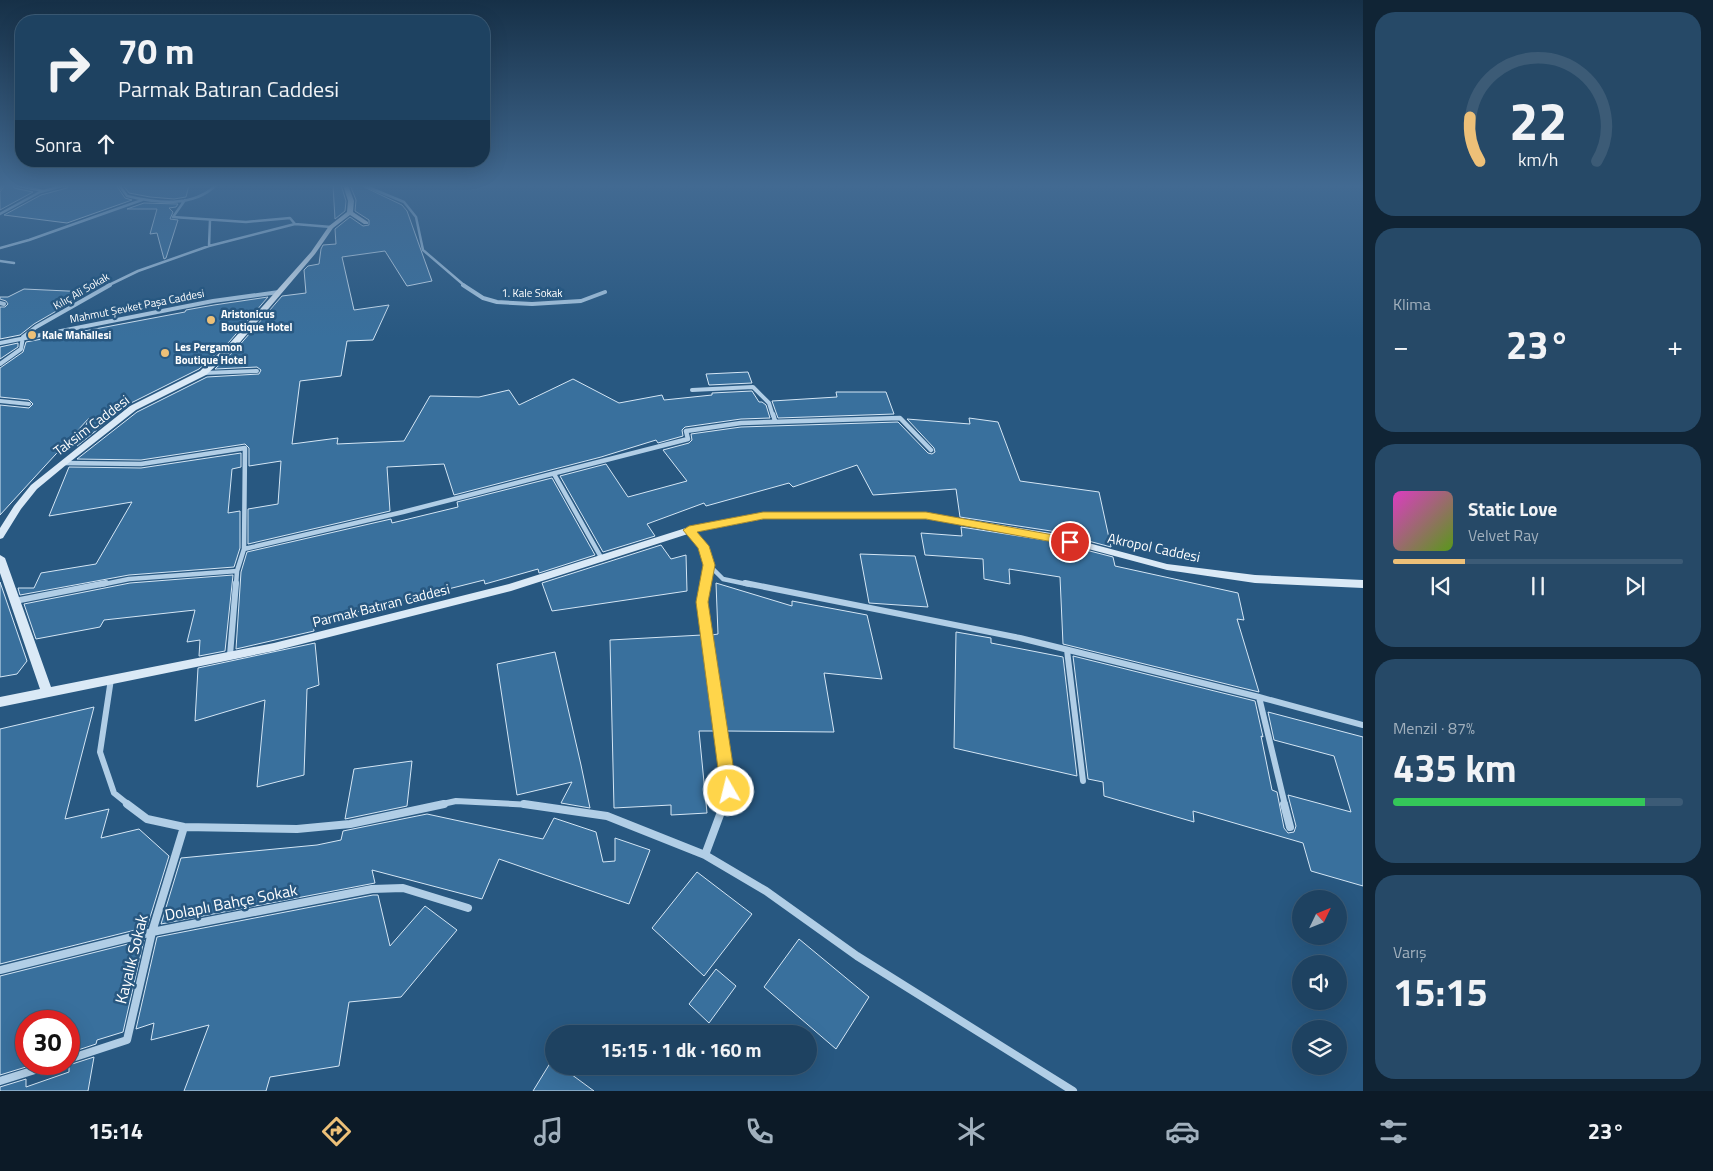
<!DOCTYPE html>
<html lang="tr">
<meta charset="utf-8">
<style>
body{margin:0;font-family:"Titillium Web",sans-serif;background:#264967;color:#f1f3f6;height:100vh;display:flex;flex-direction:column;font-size:19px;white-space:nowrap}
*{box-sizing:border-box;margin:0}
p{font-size:16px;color:#a1b0bd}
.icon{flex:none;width:28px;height:28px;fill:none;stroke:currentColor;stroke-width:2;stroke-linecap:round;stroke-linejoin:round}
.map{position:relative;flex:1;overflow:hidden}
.side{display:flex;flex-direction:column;gap:12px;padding:12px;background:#102435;width:350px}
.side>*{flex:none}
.guide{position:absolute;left:15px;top:15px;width:475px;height:152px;border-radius:20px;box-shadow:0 5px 20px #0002,0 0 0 1px #3c5b76;background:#1e4261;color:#f1f3f6;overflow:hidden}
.needle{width:32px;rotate:47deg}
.controls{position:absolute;left:1292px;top:890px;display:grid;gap:10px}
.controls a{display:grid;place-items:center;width:55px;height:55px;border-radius:50%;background:#1e4261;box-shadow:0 5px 20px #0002,0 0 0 1px #3c5b76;font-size:25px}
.speed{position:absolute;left:15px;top:1010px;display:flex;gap:10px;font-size:25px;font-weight:700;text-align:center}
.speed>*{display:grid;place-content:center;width:65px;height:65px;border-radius:50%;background:#1e4261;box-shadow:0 5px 20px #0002,0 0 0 1px #3c5b76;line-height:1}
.speed .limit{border:8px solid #d22;background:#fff;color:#111}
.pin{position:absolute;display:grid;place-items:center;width:42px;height:42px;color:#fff;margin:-21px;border:2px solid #fff;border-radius:50%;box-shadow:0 1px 5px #0007}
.me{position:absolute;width:55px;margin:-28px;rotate:352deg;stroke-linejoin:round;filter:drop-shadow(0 0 4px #0008)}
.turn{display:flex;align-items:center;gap:18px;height:105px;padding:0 20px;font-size:22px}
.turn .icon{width:65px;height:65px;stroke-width:2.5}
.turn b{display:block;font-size:35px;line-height:42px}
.then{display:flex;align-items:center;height:48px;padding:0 20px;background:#0003;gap:10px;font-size:19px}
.big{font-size:38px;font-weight:700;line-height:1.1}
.side .card{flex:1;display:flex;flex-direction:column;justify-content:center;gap:8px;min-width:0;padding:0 18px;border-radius:20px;background:#264967}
.side .dial{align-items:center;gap:0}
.dial svg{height:130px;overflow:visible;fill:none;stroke:#3c5b76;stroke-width:7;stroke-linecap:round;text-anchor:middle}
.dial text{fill:#f1f3f6;stroke:none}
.song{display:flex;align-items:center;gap:15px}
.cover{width:60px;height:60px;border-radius:8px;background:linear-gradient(135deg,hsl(310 70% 55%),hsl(90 70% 35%))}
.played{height:5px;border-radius:2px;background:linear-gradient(90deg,#edc078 25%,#3c5b76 25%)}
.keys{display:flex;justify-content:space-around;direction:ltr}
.heat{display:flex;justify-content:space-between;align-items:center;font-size:28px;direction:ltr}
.charge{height:8px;border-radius:4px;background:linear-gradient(90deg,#34c759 87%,#3c5b76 0)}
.trip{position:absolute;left:545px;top:1025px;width:272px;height:50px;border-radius:25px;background:#1e4261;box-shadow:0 5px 20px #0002,0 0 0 1px #3c5b76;font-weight:700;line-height:50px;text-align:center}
.tab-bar{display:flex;height:80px;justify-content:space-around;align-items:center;background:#0c1a27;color:#a1b0bd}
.tab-bar .icon{width:35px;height:35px}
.tab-bar .selected{color:#edc078}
.tab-bar b{font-size:22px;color:#f1f3f6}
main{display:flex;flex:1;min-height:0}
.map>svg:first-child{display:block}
.building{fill:#39709d;stroke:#d4e6f5}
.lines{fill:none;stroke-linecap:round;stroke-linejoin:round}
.street-far4{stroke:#b1cee6;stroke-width:2.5}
.street-far3{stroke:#b1cee6;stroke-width:4}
.street-far2{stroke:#b1cee6;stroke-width:4.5}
.street-far1{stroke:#b1cee6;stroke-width:6}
.street{stroke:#b1cee6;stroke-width:8}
.secondary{fill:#dae9f6;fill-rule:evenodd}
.route{fill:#ffd54a;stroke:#a68a30}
.poi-dot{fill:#edc078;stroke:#285881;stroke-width:2}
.labels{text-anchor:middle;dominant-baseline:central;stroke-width:5;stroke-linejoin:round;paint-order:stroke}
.far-street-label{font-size:11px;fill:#fff;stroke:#285881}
.far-poi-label{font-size:11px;font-weight:bold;fill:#fff;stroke:#285881;text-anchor:start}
.street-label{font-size:14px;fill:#fff;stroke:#285881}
.near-street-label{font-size:16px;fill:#fff;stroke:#285881}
</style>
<main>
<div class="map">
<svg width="1363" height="1091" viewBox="0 0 1363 1091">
<rect width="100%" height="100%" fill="#285881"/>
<path class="building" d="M5,185H12L14,188L33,192L0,210V192Z
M69,185H116L125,198L132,200L67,223L4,215L41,195L67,188Z
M123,185H189L186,197L174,199L150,197L129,193Z
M333,185H341L346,201L345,211L335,219Z
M350,185H360L402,205L407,211L432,281L407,286L385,251L342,257L354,310L389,305L373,340L347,341L341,376L300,381L292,444L338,438L337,444L404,441L430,396L479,397L509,390L519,405L573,379L619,403L662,395L664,400L712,395V393L752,391L759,402H762L766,405L770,418L741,419L685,427L682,430L683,436L658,443L656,440L601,457L454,495L444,464L387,467L390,511L248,544V509L278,504L281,461L249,466V448L245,444L141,460L77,459L137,412L207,377L259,374L261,370L257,367L215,369L237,348L282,296L306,293L304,270L308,266L319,264L321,249L323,245L336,244L335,229L350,217L363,226L369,225V220L355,211L356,200Z
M144,203L178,204L176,207L169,208L173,212L170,219L178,220L166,258L164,259L157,233L150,234L157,209H127Z
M24,289L89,292L34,324L20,335L0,339V307H5L8,304L6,301L0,299V297H8Z
M268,297L229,342L199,369L129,404L77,446L89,418L0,515V405L29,408L33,404L29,400L0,397V368L23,352L26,342L185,312L186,310L214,305Z
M18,343V347L0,359V347Z
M748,372L752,383L709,385L706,374Z
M836,392H886L894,414L778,418L772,401L837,397Z
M969,418L998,422L1020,481L1099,492L1111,547L1051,531L960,517L956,489L873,495L857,465L793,487L789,483L706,506L704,503L647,524L655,536L603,552L560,476L606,464L628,497L687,481L663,450L689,443L692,440L691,434L741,427L898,422L928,453L932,454L935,452L934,448L907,419L970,424Z
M241,453V467L232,469L228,513L240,511V548L234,567L129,575L20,595L18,588H34L41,573L96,564L132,502L49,516L69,467L141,468Z
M552,478L595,555L539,573L538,569L485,584L484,580L313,623L314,631L236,649L241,572L247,552L391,519L392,523L458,507L457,502Z
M961,527L1051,541L1113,557L1115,566L1238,593L1244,620L1237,619L1259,692L1063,644L1060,577L1009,569L1010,584L984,579L983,559L925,555L921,533L962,536Z
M661,545L671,559L686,555L687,591L552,611L542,583Z
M860,554L915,556L928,607L869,603Z
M233,575L225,651L199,656L200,640L187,642L195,610L104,620L100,627L36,639L24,604L130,583Z
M0,582L27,661L17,674L0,677Z
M716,583L792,606V601L867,615L882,679L824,673L834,732L726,731L712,635L718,634Z
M956,632L991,638V643L1063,657L1077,776L954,748Z
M702,635L715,731H699L707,813L671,815V805L614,808L610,640Z
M315,643L319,685L307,689L304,775L257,787L265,700L195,721L198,668Z
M555,652L581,765L590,808L561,803L572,782L517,795L497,664Z
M1073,656L1255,701L1263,737L1261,736L1272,790L1277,792L1284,828L1288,833L1294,832L1296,826L1288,795L1351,812L1334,756L1274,740L1268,712L1363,737V886L1311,871L1303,843L1193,811L1194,822L1104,796L1103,782L1088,779Z
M94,707L65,819L109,809L101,838L139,829L169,856L147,927L0,964V729Z
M412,761L407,806L345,819L354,769Z
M427,814L543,839L554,818L596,832L603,862L615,861V838L650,850L629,904L499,859L482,899L372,870L375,883L161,924L181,858L317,845L341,840L343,831Z
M697,872L752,914L704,976L652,928Z
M373,895H378L390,946L425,906L457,930L401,997L349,1002L339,1066L270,1077L266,1091H184L209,1025L151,1040L154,1023L136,1029L157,937Z
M799,939L869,997L836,1049L764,987Z
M144,940L123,1032L97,1040L96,1044L69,1053V1021H26V1067L0,1075V976Z
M716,969L736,986L709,1023L689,1004Z
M94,1057L88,1091H0V1087L26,1079V1087L69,1072V1065Z
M552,1060L554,1066H560L594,1091H533Z"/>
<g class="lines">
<path class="street-far4" d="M15,185L43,191
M119,185L127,196C156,203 193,208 216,185
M363,185L404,202L416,217L423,250L465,286
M0,189L2,185
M185,200L173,217L246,222L290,218L295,224
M0,214L40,192L66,185
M209,246L210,220
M0,248L29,240L142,200
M0,261L14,263
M107,286L138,271L209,246L295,224L331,227"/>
<path class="street-far3" d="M463,285L483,298L497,302L532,304L581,301L605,292
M0,303L4,304
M0,343L213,301L279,292
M0,364L21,349L23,337L36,327L110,285
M203,373L257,371
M692,390L753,387L769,403L773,416
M0,401L29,404"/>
<path class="street-far2" d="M773,414L775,421
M63,463L141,464L245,448L244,549L237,571L129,579L100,585
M554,474L602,559
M689,530L704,546L709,565L723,579L751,585
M244,549L403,512L688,439L686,431L741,423L900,418L931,450
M236,585L237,571
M705,585L709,565"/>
<path class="street-far1" d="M705,583L702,601L729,791L724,805
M745,583L1020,638L1259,697L1363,725
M15,601L106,583
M1067,650L1083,781
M230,655L236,583
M111,679L100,752L114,793L129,805
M1259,697L1285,805
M438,805L456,801L532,805"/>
<path class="street" d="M127,804L147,819L184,827L297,829L350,824L444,804
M524,804L607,816L705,855L766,891L857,956L1073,1091
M1284,804L1290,827
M705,855L724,804
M0,970L152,932L372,889L403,888L468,908
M69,1059L127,1040L152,932L184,827
M0,1081L54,1064"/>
<path class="secondary" d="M343,185H348L354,201L353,212L368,222V224H364L350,215L333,228L315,254L236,347L206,375L136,410L66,465L37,489L21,509L3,538L0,539V528L14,506L31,485L130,406L200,371L230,343L311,252L329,226L347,212L348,201Z
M763,513H926L1051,533L1167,564L1255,575L1363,580V588L1255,583L1167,570L1051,539L926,519H763L691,533L511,591L274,651L0,707V697L40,689L0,573V555L5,558L51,687L274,643L509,584L689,527Z"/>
</g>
<linearGradient id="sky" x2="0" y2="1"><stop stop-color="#163047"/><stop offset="0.55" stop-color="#426a92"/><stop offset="1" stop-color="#426a92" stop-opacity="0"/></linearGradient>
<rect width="1363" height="338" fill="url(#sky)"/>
<path class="route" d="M763,512H926L1070,538L1076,542L1070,545L926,519H763L697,532L709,546L715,565L708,602L737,791L734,796L729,798L724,796L721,791L696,602L703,565L698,548L683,530L689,526Z"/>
<g class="poi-dot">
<circle cx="211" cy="320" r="5"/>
<circle cx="32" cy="335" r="5"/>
<circle cx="165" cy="353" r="5"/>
</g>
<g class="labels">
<g class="far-street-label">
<text transform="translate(81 291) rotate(-30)">Kılıç Ali Sokak</text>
<text x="532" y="293">1. Kale Sokak</text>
<text transform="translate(137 306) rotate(-11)">Mahmut Şevket Paşa Caddesi</text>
</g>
<g class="far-poi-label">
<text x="221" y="314">Aristonicus<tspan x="221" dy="13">Boutique Hotel</tspan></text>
<text x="42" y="335">Kale Mahallesi</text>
<text x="175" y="347">Les Pergamon<tspan x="175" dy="13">Boutique Hotel</tspan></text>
</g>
<g class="street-label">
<text transform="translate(91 425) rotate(-37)">Taksim Caddesi</text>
<text transform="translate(1154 547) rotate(12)">Akropol Caddesi</text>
<text transform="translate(381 605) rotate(-14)">Parmak Batıran Caddesi</text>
</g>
<g class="near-street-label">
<text transform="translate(231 902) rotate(-11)">Dolaplı Bahçe Sokak</text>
<text transform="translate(131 959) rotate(-76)">Kayalık Sokak</text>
</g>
</g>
</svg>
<div class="controls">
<a><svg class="needle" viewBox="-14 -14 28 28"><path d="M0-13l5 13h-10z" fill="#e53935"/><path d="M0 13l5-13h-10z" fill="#a1b0bd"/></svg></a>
<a><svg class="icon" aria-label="sound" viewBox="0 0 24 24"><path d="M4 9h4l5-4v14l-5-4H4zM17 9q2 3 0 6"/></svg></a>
<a><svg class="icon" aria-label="layers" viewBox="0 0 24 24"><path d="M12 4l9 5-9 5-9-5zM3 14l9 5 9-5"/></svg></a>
</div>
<div class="speed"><div class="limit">30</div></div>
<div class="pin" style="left:1070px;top:542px;background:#d93025"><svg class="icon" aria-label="arrive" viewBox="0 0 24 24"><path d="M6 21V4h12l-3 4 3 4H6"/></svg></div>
<svg class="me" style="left:729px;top:791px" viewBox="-20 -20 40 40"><circle r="17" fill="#ffd54a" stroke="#fff" stroke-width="3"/><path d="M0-11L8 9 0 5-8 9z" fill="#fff"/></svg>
<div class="trip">15:15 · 1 dk · 160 m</div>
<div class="guide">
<div class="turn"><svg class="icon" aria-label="right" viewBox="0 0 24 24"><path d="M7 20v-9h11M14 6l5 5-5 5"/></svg><div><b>70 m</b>Parmak Batıran Caddesi</div></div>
<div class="then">Sonra<svg class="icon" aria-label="ahead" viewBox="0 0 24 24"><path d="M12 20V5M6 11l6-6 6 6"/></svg></div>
</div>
</div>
<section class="side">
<div class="card dial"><svg viewBox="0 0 100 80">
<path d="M14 69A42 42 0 1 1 86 69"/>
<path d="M14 69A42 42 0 0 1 8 42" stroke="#edc078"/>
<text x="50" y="56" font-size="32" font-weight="700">22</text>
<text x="50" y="72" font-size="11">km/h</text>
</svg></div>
<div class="card"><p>Klima</p>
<div class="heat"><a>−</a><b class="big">23°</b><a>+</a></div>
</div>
<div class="card">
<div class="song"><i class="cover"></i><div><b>Static Love</b><p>Velvet Ray</p></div></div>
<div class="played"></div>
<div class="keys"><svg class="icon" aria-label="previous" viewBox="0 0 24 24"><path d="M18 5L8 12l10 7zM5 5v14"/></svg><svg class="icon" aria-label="pause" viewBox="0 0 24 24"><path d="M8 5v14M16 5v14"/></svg><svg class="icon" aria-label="next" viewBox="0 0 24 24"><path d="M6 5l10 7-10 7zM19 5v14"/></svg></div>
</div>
<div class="card"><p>Menzil · 87%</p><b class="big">435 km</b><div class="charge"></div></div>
<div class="card"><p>Varış</p><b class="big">15:15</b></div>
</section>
</main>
<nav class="tab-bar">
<b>15:14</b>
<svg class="icon selected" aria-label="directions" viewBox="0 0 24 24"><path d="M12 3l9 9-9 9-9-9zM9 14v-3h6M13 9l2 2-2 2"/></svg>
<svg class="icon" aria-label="music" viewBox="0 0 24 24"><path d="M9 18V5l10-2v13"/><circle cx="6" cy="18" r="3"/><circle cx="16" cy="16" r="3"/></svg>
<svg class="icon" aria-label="phone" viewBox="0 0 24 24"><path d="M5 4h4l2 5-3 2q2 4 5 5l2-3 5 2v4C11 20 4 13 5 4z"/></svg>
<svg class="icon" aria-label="climate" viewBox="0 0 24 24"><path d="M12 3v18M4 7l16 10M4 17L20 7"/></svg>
<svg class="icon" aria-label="car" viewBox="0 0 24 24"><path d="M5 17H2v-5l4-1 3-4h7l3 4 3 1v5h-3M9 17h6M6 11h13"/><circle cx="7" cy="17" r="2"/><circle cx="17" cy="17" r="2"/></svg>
<svg class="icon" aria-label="filters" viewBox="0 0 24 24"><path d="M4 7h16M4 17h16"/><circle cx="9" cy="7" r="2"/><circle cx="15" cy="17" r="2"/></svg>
<b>23°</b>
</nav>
